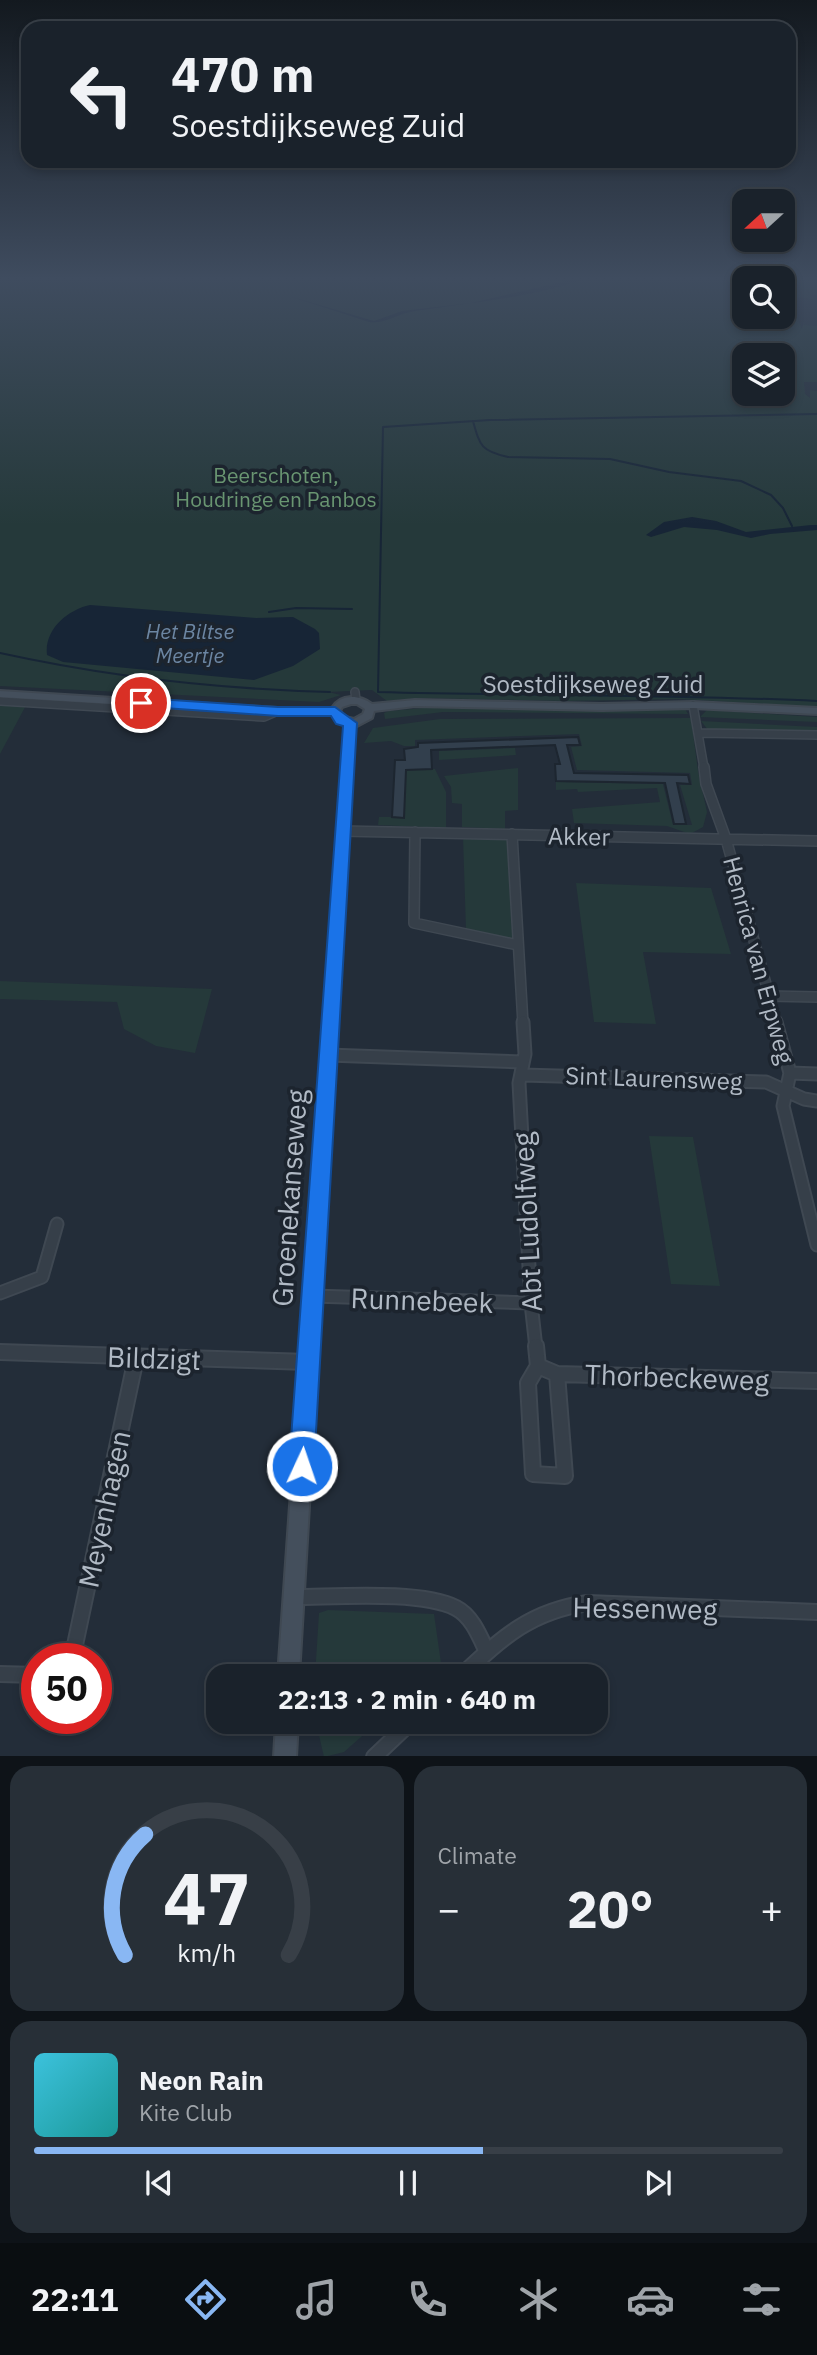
<!DOCTYPE html>
<meta charset="utf-8">
<style>
body{margin:0;font-family:"IBM Plex Sans",sans-serif;background:#272f37;color:#f1f3f6;height:100vh;display:flex;flex-direction:column;font-size:26px;white-space:nowrap}
*{box-sizing:border-box;margin:0}
p{font-size:23px;color:#9fa4a9}
.icon{flex:none;width:38px;height:38px;fill:none;stroke:currentColor;stroke-width:2;stroke-linecap:round;stroke-linejoin:round}
.map{position:relative;height:1756px;overflow:hidden}
.sheet{display:flex;flex-direction:column;gap:10px;padding:10px;background:#0e1318;flex:1}
.sheet>*{flex:none}
.top-card{position:absolute;left:21px;top:21px;width:775px;height:147px;border-radius:21px;box-shadow:0 4px 10px #0003,0 0 0 2px #383f47;background:#1a222b;color:#f1f3f6;overflow:hidden}
.needle{width:46px;rotate:249deg}
.buttons{position:absolute;left:732px;top:189px;display:grid;gap:14px}
.buttons a{display:grid;place-items:center;width:63px;height:63px;border-radius:14px;background:#1a222b;box-shadow:0 4px 10px #0003,0 0 0 2px #383f47;font-size:35px}
.speed{position:absolute;left:21px;top:1643px;display:flex;gap:14px;font-size:35px;font-weight:700;text-align:center}
.speed>*{display:grid;place-content:center;width:91px;height:91px;border-radius:50%;background:#1a222b;box-shadow:0 4px 10px #0003,0 0 0 2px #383f47;line-height:1}
.speed .limit{border:10px solid #d22;background:#fff;color:#111}
.pin{position:absolute;display:grid;place-items:center;width:60px;height:60px;color:#fff;margin:-30px;border:4px solid #fff;border-radius:50%;box-shadow:0 2px 7px #0007}
.me{position:absolute;width:77px;margin:-38px;rotate:3deg;stroke-linejoin:round;filter:drop-shadow(0 0 5px #0008)}
.turn{display:flex;align-items:center;gap:24px;height:147px;padding:0 35px;font-size:32px}
.turn .icon{width:91px;height:91px;stroke-width:2.5}
.turn b{display:block;font-size:49px;line-height:60px}
.big{font-size:52px;font-weight:700;line-height:1.1}
.sheet .tile{flex:1;display:flex;flex-direction:column;justify-content:center;gap:10px;min-width:0;padding:0 24px;border-radius:21px;background:#272f37}
.sheet .dial{align-items:center;gap:0}
.dial svg{height:182px;overflow:visible;fill:none;stroke:#383f47;stroke-width:7;stroke-linecap:round;text-anchor:middle}
.dial text{fill:#f1f3f6;stroke:none}
.song{display:flex;align-items:center;gap:21px}
.cover{width:84px;height:84px;border-radius:10px;background:linear-gradient(135deg,hsl(190 70% 55%),hsl(180 70% 35%))}
.played{height:7px;border-radius:4px;background:linear-gradient(90deg,#89b7f3 60%,#383f47 60%)}
.keys{display:flex;justify-content:space-around;direction:ltr}
.heat{display:flex;justify-content:space-between;align-items:center;font-size:38px;direction:ltr}
.sheet .tiles{flex:1;display:grid;gap:10px;grid-template-columns:1fr 1fr}
.tile:last-child{grid-column:span 2}
.trip{position:absolute;left:206px;top:1664px;width:402px;height:70px;border-radius:21px;background:#1a222b;box-shadow:0 4px 10px #0003,0 0 0 2px #383f47;font-weight:700;line-height:70px;text-align:center}
.dock{display:flex;height:112px;justify-content:space-around;align-items:center;background:#0a0e11;color:#9fa4a9}
.dock .icon{width:49px;height:49px}
.dock .current{color:#89b7f3}
.dock b{font-size:32px;color:#f1f3f6}
.map>svg:first-child{display:block}
.green{fill:#25393a;fill-rule:evenodd}
.water{fill:#172536}
.lines{fill:none;stroke-linecap:round;stroke-linejoin:round}
.stream{stroke:#172536;stroke-width:2}
.building{fill:#323f4d;stroke:#1d2630;stroke-width:2}
.minor-far3-casing{stroke:#3f4852;stroke-width:10}
.minor-far2-casing{stroke:#3f4852;stroke-width:12}
.minor-far1-casing{stroke:#3f4852;stroke-width:15}
.minor-casing{stroke:#3f4852;stroke-width:18}
.secondary-casing{stroke:#3f4852;stroke-width:4}
.minor-far3{stroke:#363f49;stroke-width:7}
.minor-far2{stroke:#363f49;stroke-width:9}
.minor-far1{stroke:#363f49;stroke-width:11}
.minor{stroke:#363f49;stroke-width:14}
.secondary{fill:#444f5c;fill-rule:evenodd}
.route{fill:#1a73e8;stroke:#114b97;stroke-width:2}
.labels{text-anchor:middle;dominant-baseline:central;stroke-width:7;stroke-linejoin:round;paint-order:stroke}
.far-park-label{font-size:21px;fill:#699571;stroke:#1c242e}
.far-water-label{font-size:21px;font-style:italic;fill:#6c86a3;stroke:#1c242e}
.street-label{font-size:24px;fill:#b1bac5;stroke:#1c242e}
.near-street-label{font-size:28px;fill:#b1bac5;stroke:#1c242e}
</style>
<div class="map">
<svg width="817" height="1757" viewBox="0 0 817 1757">
<rect width="100%" height="100%" fill="#232d39"/>
<path class="green" d="M0,279H744V317H782V279H817V295H812L817,300L796,297L797,302L791,303L802,329L803,325L817,326V382H804L805,394L810,398V390L817,391V707L681,699L565,701L419,698L387,701L372,690L328,692L341,695L319,702L0,686ZM744,355H782V394H744Z
M0,694L31,696L0,754Z
M424,708L685,709L688,714L443,712L385,719L384,713L389,711Z
M707,710L817,717V722L700,717Z
M691,718L698,771L707,812L703,827L690,834L667,826L574,823L572,809L660,802L657,788L578,792L577,789L556,790V782L663,784L673,825H692L680,785H692L690,773L577,770L571,747L582,746L579,734L415,740V746H404L391,741L364,743L373,728L440,719Z
M701,721L817,727V733L708,730Z
M515,748L516,755L439,760V751Z
M518,768V810L505,811V829L462,827V804L452,803L451,787L444,776Z
M406,769H435L446,792V828L378,825L379,817H403Z
M463,837L509,838L514,940L466,930Z
M576,883L711,888L731,954L643,952L656,1024L594,1022Z
M0,981L212,989L195,1053L156,1046L124,1029L117,1002L0,999Z
M649,1136L693,1137L720,1286L671,1284Z
M328,1610L434,1614L441,1663L427,1676H315L319,1613Z
M316,1722H378L344,1752L324,1757Z"/>
<path class="water" d="M575,279H584C531,298 466,303 410,312C395,315 385,324 369,322L289,296L374,321L402,311L471,303Z
M692,517L716,521L746,532L811,525H817V530L770,534L751,538L717,530L684,527L651,537L646,535L664,522Z
M90,605L256,618L293,617L315,629L319,633L320,649L293,666L254,680L63,662L47,655C44,630 67,610 90,605Z"/>
<g class="lines">
<path class="stream" d="M817,414L490,420L383,427L378,692C524,696 671,694 817,701
M473,421C480,446 481,451 508,457L610,459L669,472L741,481L771,495L783,508L792,526
M269,612L296,608L352,609
M0,653C109,677 218,689 330,692"/>
</g>
<path class="building" d="M578,737L580,745H567L574,773L688,775L690,784L677,783L686,824H674L665,783L556,781L555,764H560L555,745L431,750L432,769L406,770L404,818L392,817L395,760H405L404,749L418,747V743Z"/>
<g class="lines">
<g class="minor-far3-casing">
<path id="minor-far3" d="M355,692L356,700
M0,701L264,717L278,711
M693,705L704,768
M700,733L817,735"/>
</g>
<g class="minor-far2-casing">
<path id="minor-far2" d="M704,767L706,784L726,839L777,1024
M342,831L817,841
M415,832L414,923L518,945
M512,834L523,1024
M768,996L817,997"/>
</g>
<g class="minor-far1-casing">
<path id="minor-far1" d="M523,1022L525,1054L519,1083L531,1303L536,1348
M776,1022L790,1073L783,1106L817,1245
M328,1055L522,1062
M790,1073L817,1074
M523,1075L766,1082L804,1099L817,1101
M0,1293L42,1277L57,1224
M313,1296L531,1303"/>
</g>
<g class="minor-casing">
<path id="minor" d="M536,1346L538,1366L528,1383L533,1474L565,1476L557,1374
M0,1352L308,1362
M538,1366L557,1374L817,1381
M294,1597C335,1597 421,1590 456,1608C472,1616 480,1637 487,1652
M72,1659L136,1358
M0,1674L37,1675
M461,1676C502,1638 530,1611 588,1603L817,1612
M374,1757L411,1722"/>
</g>
<g class="secondary-casing">
<path id="secondary" d="M0,691L278,708H332C341,693 360,695 372,704L415,700L602,704L693,702L817,708V714L693,708L602,710L415,706L374,711L372,718L355,727L299,1676H278L345,724L337,722L332,714H278L0,697ZM351,704H357L365,709L363,714L354,719L345,717L340,711L342,707Z
M276,1722H298L296,1757H274Z"/>
</g>
<use href="#minor-far3" class="minor-far3"/>
<use href="#minor-far2" class="minor-far2"/>
<use href="#minor-far1" class="minor-far1"/>
<use href="#minor" class="minor"/>
<use href="#secondary" class="secondary"/>
</g>
<linearGradient id="sky" x2="0" y2="1"><stop stop-color="#13191f"/><stop offset="0.53" stop-color="#3f4c5f"/><stop offset="1" stop-color="#3f4c5f" stop-opacity="0"/></linearGradient>
<rect width="817" height="525" fill="url(#sky)"/>
<path class="route" d="M141,698L278,707H335L357,723L314,1466L310,1475L302,1479L293,1475L289,1466L343,726L336,724L331,716H278L136,706L134,703Z"/>
<g class="labels">
<g class="far-park-label">
<text x="276" y="475">Beerschoten,<tspan x="276" dy="24">Houdringe en Panbos</tspan></text>
</g>
<g class="far-water-label">
<text x="190" y="631">Het Biltse<tspan x="190" dy="24">Meertje</tspan></text>
</g>
<g class="street-label">
<text x="593" y="684">Soestdijkseweg Zuid</text>
<text transform="translate(579 836) rotate(1)">Akker</text>
<text transform="translate(759 960) rotate(75)">Henrica van Erpweg</text>
<text transform="translate(654 1078) rotate(2)">Sint Laurensweg</text>
</g>
<g class="near-street-label">
<text transform="translate(289 1198) rotate(-86)">Groenekanseweg</text>
<text transform="translate(527 1222) rotate(-93)">Abt Ludolfweg</text>
<text transform="translate(422 1300) rotate(2)">Runnebeek</text>
<text transform="translate(154 1358) rotate(2)">Bildzigt</text>
<text transform="translate(677 1377) rotate(2)">Thorbeckeweg</text>
<text transform="translate(104 1509) rotate(-78)">Meyenhagen</text>
<text transform="translate(645 1608) rotate(1)">Hessenweg</text>
</g>
</g>
</svg>
<div class="buttons">
<a><svg class="needle" viewBox="-14 -14 28 28"><path d="M0-13l5 13h-10z" fill="#e53935"/><path d="M0 13l5-13h-10z" fill="#9fa4a9"/></svg></a>
<a><svg class="icon" aria-label="search" viewBox="0 0 24 24"><circle cx="10" cy="10" r="6"/><path d="M15 15l6 6"/></svg></a>
<a><svg class="icon" aria-label="layers" viewBox="0 0 24 24"><path d="M12 4l9 5-9 5-9-5zM3 14l9 5 9-5"/></svg></a>
</div>
<div class="speed"><div class="limit">50</div></div>
<div class="pin" style="left:141px;top:703px;background:#d93025"><svg class="icon" aria-label="arrive" viewBox="0 0 24 24"><path d="M6 21V4h12l-3 4 3 4H6"/></svg></div>
<svg class="me" style="left:302px;top:1466px" viewBox="-20 -20 40 40"><circle r="17" fill="#1a73e8" stroke="#fff" stroke-width="3"/><path d="M0-11L8 9 0 5-8 9z" fill="#fff"/></svg>
<div class="trip">22:13 · 2 min · 640 m</div>
<div class="top-card">
<div class="turn"><svg class="icon" aria-label="left" viewBox="0 0 24 24"><path d="M17 20v-9H6M10 6l-5 5 5 5"/></svg><div><b>470 m</b>Soestdijkseweg Zuid</div></div>
</div>
</div>
<section class="sheet">
<div class="tiles">
<div class="tile dial"><svg viewBox="0 0 100 80">
<path d="M14 69A42 42 0 1 1 86 69"/>
<path d="M14 69A42 42 0 0 1 23 16" stroke="#89b7f3"/>
<text x="50" y="56" font-size="32" font-weight="700">47</text>
<text x="50" y="72" font-size="11">km/h</text>
</svg></div>
<div class="tile"><p>Climate</p>
<div class="heat"><a>−</a><b class="big">20°</b><a>+</a></div>
</div>
<div class="tile">
<div class="song"><i class="cover"></i><div><b>Neon Rain</b><p>Kite Club</p></div></div>
<div class="played"></div>
<div class="keys"><svg class="icon" aria-label="previous" viewBox="0 0 24 24"><path d="M18 5L8 12l10 7zM5 5v14"/></svg><svg class="icon" aria-label="pause" viewBox="0 0 24 24"><path d="M8 5v14M16 5v14"/></svg><svg class="icon" aria-label="next" viewBox="0 0 24 24"><path d="M6 5l10 7-10 7zM19 5v14"/></svg></div>
</div>
</div>
</section>
<nav class="dock">
<b>22:11</b>
<svg class="icon current" aria-label="directions" viewBox="0 0 24 24"><path d="M12 3l9 9-9 9-9-9zM9 14v-3h6M13 9l2 2-2 2"/></svg>
<svg class="icon" aria-label="music" viewBox="0 0 24 24"><path d="M9 18V5l10-2v13"/><circle cx="6" cy="18" r="3"/><circle cx="16" cy="16" r="3"/></svg>
<svg class="icon" aria-label="phone" viewBox="0 0 24 24"><path d="M5 4h4l2 5-3 2q2 4 5 5l2-3 5 2v4C11 20 4 13 5 4z"/></svg>
<svg class="icon" aria-label="climate" viewBox="0 0 24 24"><path d="M12 3v18M4 7l16 10M4 17L20 7"/></svg>
<svg class="icon" aria-label="car" viewBox="0 0 24 24"><path d="M5 17H2v-5l4-1 3-4h7l3 4 3 1v5h-3M9 17h6M6 11h13"/><circle cx="7" cy="17" r="2"/><circle cx="17" cy="17" r="2"/></svg>
<svg class="icon" aria-label="filters" viewBox="0 0 24 24"><path d="M4 7h16M4 17h16"/><circle cx="9" cy="7" r="2"/><circle cx="15" cy="17" r="2"/></svg>
</nav>
